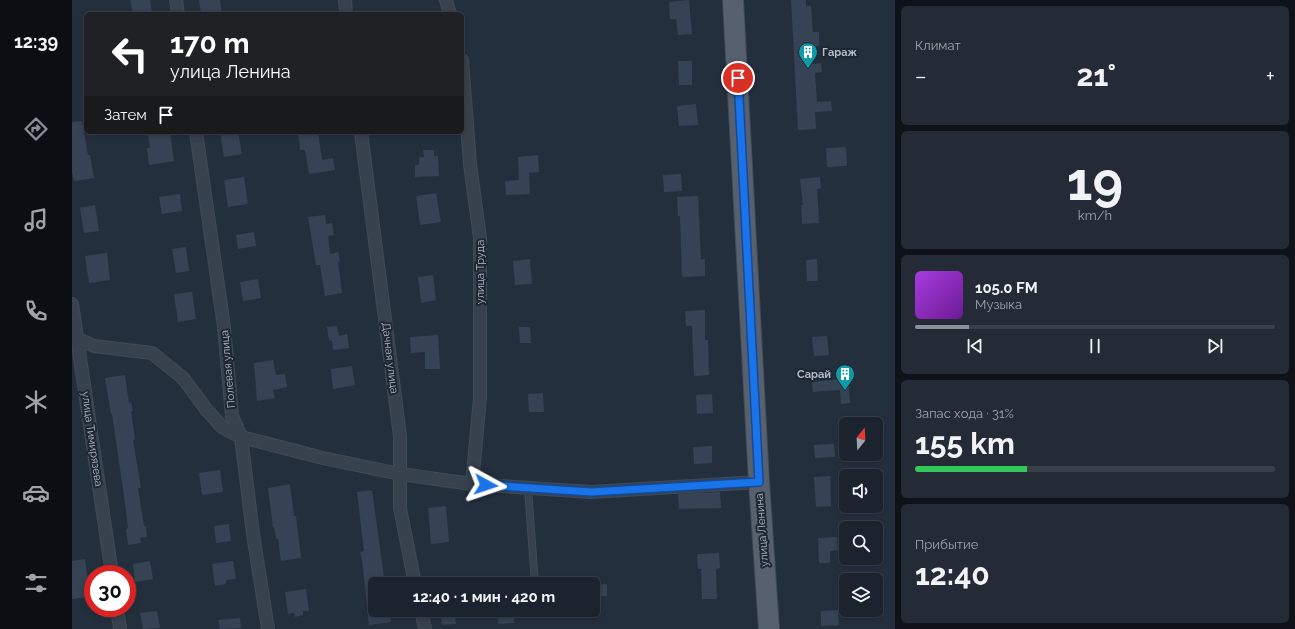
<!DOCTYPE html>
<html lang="ru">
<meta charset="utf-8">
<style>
body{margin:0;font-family:Raleway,sans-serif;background:#242b36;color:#f1f3f6;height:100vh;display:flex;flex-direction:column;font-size:15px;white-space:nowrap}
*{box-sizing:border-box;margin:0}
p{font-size:13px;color:#a0a4aa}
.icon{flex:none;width:22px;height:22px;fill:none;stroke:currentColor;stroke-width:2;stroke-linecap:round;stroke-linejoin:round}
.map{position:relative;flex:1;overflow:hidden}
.side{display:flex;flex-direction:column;gap:6px;padding:6px;background:#0f1319;width:400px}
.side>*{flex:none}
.hud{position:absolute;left:12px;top:12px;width:380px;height:122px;border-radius:6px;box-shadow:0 2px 6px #0003,0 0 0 1px #39404a;background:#202124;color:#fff;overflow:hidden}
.needle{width:26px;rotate:18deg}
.tools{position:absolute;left:767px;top:417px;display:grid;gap:8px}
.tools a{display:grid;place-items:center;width:44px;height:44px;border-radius:6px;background:#1b232e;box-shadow:0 2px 6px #0003,0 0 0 1px #39404a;font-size:20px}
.speed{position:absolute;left:12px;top:565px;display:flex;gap:8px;font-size:20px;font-weight:700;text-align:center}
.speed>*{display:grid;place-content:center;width:52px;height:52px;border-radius:50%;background:#1b232e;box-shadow:0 2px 6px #0003,0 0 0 1px #39404a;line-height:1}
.speed .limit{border:6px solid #d22;background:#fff;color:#111}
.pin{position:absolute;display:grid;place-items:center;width:34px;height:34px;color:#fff;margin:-17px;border:2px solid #fff;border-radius:50%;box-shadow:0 1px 4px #0007}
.me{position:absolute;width:44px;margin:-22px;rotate:95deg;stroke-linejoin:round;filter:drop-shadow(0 0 3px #0008)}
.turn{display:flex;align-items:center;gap:14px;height:84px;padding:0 20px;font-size:18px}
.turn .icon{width:52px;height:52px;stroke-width:2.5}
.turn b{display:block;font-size:28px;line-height:34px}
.then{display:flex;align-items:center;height:38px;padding:0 20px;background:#0003;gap:8px;font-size:15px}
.big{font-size:30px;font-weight:700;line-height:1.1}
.side .card{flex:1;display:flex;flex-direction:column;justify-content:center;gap:6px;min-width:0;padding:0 14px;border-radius:6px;background:#242b36}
.side .dial{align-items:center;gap:0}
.dial b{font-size:52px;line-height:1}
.song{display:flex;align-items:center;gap:12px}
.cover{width:48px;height:48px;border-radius:6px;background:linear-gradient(135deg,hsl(280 70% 55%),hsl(280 70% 35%))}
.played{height:4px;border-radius:2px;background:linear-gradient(90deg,#8c9099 15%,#39404a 15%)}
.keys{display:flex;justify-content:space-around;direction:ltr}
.heat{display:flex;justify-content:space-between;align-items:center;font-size:22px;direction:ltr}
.charge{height:6px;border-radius:3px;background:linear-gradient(90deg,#34c759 31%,#39404a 0)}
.trip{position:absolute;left:296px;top:577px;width:232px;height:40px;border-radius:6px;background:#1b232e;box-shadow:0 2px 6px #0003,0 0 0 1px #39404a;font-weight:700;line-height:40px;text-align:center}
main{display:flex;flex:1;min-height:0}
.tabs{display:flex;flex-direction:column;width:72px;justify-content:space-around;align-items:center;background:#0b0e12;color:#a0a4aa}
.tabs .icon{width:28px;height:28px}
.tabs .selected{color:#8c9099}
.tabs b{font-size:18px;color:#f1f3f6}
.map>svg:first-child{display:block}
.building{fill:#364354}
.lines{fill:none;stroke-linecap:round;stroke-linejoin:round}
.lane-casing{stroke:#414a57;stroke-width:8}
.street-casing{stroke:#414a57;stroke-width:14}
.primary-casing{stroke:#414a57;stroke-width:22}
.lane{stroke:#38414e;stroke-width:6}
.street{stroke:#38414e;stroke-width:12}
.primary{stroke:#56606e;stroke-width:20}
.route-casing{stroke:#114b97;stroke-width:10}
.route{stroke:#1a73e8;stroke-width:7}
.labels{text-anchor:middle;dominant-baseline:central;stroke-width:4;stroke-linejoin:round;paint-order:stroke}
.poi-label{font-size:11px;font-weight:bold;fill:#b4bcc9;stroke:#1d2633;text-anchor:start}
.street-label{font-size:11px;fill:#b4bcc9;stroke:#1d2633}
</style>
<main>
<nav class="tabs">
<b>12:39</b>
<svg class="icon selected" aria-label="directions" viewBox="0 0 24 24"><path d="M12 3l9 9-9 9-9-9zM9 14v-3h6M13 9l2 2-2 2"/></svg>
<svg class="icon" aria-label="music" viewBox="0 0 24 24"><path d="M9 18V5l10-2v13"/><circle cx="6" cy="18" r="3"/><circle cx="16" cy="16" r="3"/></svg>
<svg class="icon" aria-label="phone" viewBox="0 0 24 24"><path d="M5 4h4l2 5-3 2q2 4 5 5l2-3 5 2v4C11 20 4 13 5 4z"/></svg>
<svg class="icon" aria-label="climate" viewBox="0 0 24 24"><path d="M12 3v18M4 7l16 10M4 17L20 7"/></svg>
<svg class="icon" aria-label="car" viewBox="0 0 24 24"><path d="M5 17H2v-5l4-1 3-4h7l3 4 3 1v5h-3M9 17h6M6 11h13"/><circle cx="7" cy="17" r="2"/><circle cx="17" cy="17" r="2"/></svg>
<svg class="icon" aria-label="filters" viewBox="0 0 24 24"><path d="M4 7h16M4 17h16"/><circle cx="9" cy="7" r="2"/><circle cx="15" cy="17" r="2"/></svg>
</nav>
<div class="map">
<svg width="823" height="629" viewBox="0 0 823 629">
<rect width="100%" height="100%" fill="#242f3e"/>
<path class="building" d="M58,0H78L80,12L61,14Z
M127,0H148L150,14H129Z
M617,0L620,34L606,35L604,19H598L597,2Z
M719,0H734V6H739L741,32H747V46H740L741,64L749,63L750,72L743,73L745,102L759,101L760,111L743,112L744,129L726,130Z
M606,61H620V85H607Z
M624,104L626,125L607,126L605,106Z
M10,121L16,155H18L22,178L2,181L0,172V122Z
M76,132H98L102,161L77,165L75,148H78Z
M148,132H166L170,154L152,157Z
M226,132H246L250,160L261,158L263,170L237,174L233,150H228Z
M774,147L775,166L755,167L754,148Z
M351,150H362V156H366L367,176L343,177V165H347V157H352Z
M466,155L467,172L457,173L458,194L434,195L433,181L447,180L446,157Z
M609,174L610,191L592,192L591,175Z
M172,177L176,204L156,207L152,180Z
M748,177L749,188L745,189L747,223L730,224L729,205H731L728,179Z
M364,193L369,222L348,225L344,196Z
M108,194L110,211L90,214L87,197Z
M626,196L629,259H633V276L610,277L608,216H606L605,197Z
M23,205L27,231L12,233L8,208Z
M253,215L254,224L260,223L262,235L256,236L258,254L266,252L268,262H266L270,293L253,296L248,265H244L236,217Z
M182,232L184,246L166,249L164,235Z
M114,247L117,271L104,273L100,249Z
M35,253L38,280L17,283L13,256Z
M458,259L460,284L443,285L441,261Z
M745,259L746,281H735L734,260Z
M361,275L364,300L349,303L346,277Z
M186,279L189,298L171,301L168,282Z
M120,292L124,319L106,322L102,294Z
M633,310V340H636L637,375L622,376L620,326H614L613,311Z
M265,326L267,336L275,334L277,348L261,350L260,340L257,341L255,327Z
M447,327H458L459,343H448Z
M366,335L368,369H353V352L339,353L338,337Z
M755,336L757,355L742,356L740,337Z
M201,360L204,375L213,374L215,387L201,390L203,398L185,401L182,363Z
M280,366L283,385L261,389L259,369Z
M53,375L57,403L59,402L61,411H59L63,439L61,440L69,488H66L72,526H74L75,537L68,538L69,543L56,545L54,529L56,528L53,503L40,414H39L33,378Z
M776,378L778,403L769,404L768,390L741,392L740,382Z
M471,393L472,412H457L456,394Z
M640,394L641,413L625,414L624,395Z
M762,444L763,457L743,458L742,445Z
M640,446V463L622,464L621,447Z
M148,470L151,492L130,495L127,473Z
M758,476L759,506L744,507L742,477Z
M218,484L222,516H224L229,558L209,561L206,539H204L202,527H201L196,488Z
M300,490L313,584H303V610H311V612L318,611L319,622L297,625L290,560L288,552L292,551L285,492Z
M648,492L649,508L607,509L606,494Z
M374,506L377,542L359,544L356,508Z
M157,524L159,541L144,543L142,526Z
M765,537L766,550L758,551V563H747L746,538Z
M647,553L648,568L644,569L645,599H630L629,569H626L625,554Z
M13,559L18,597L0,599V561Z
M78,561L81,579L63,582L61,564Z
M161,561L164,579L154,580V584L143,586L140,564Z
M535,584V596H521V585Z
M234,589L237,611H231V615L223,617L222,613L216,614L213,592Z
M368,610H382L384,624L370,625Z
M425,610H441L442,623L426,624Z
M766,610L767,625L749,626V611Z
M85,611L88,628L71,629L68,613Z
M168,618L169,628L148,629L146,620Z"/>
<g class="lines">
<g class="lane-casing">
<path id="lane" d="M456,489L463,584"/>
</g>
<g class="street-casing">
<path id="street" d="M104,0L106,14
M273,0L274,14
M374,0L378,14
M390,60L398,164L408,238V398L400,484
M124,132L152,327L160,416L169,437L181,534L196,629
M289,132L328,436V508L343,584
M0,304L40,574
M0,336L22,346L80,353L111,378L134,409L150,427L169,437L251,458L328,474L400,484L519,492L687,482
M45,608L48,629
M349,610L353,629"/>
</g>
<g class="primary-casing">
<path id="primary" d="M661,0L687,482L697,629"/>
</g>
<use href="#lane" class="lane"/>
<use href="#street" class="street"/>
<use href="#primary" class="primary"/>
</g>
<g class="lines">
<g class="route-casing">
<path id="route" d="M414,485L519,492L687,482L666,78"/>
</g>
<use href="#route" class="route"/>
</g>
<defs>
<g id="building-pin" transform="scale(1)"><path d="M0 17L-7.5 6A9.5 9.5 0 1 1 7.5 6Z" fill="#0f9aa8" stroke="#1d2633"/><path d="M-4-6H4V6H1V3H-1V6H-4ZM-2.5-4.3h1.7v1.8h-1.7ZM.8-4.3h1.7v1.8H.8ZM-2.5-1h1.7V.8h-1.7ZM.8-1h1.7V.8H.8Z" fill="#fff"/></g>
</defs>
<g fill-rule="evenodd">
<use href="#building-pin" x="736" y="52"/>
<use href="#building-pin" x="773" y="374"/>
</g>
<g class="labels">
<g class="poi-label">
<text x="750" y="52">Гараж</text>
<text x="759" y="374" text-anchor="end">Сарай</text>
</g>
<g class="street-label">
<text transform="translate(408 272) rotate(-90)">улица Труда</text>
<text transform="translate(318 358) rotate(83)">Дачная улица</text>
<text transform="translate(156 369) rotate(-95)">Полевая улица</text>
<text transform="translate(20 439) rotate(82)">улица Тимирязева</text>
<text transform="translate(690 530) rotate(-94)">улица Ленина</text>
</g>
</g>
</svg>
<div class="tools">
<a><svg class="needle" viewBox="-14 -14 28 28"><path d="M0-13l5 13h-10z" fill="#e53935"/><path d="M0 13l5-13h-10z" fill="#a0a4aa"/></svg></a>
<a><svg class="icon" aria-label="sound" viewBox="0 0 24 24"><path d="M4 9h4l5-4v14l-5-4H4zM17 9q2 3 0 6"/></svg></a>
<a><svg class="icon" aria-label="search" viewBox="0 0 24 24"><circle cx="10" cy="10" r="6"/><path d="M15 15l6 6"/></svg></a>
<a><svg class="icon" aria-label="layers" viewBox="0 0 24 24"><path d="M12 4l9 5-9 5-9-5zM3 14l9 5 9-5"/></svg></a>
</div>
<div class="speed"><div class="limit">30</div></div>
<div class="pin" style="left:666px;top:78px;background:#d93025"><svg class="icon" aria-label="arrive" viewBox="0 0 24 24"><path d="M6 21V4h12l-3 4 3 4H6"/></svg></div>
<svg class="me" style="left:414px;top:485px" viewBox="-20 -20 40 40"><path d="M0-17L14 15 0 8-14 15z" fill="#1a73e8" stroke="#fff" stroke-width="4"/></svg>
<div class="trip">12:40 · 1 мин · 420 m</div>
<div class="hud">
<div class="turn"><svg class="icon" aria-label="left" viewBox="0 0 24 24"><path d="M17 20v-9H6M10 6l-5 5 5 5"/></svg><div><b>170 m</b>улица Ленина</div></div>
<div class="then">Затем<svg class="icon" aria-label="arrive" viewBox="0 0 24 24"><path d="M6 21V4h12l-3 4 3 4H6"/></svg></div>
</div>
</div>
<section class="side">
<div class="card"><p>Климат</p>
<div class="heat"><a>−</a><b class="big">21°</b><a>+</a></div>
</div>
<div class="card dial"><b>19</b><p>km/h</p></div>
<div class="card">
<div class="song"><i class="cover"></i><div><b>105.0 FM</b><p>Музыка</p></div></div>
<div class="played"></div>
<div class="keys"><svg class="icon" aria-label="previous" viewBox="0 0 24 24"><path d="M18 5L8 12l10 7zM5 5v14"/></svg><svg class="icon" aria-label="pause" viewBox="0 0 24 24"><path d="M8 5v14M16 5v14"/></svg><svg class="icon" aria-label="next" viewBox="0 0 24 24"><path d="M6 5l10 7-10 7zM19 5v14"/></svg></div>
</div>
<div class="card"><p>Запас хода · 31%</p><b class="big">155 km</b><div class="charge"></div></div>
<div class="card"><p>Прибытие</p><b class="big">12:40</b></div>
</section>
</main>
